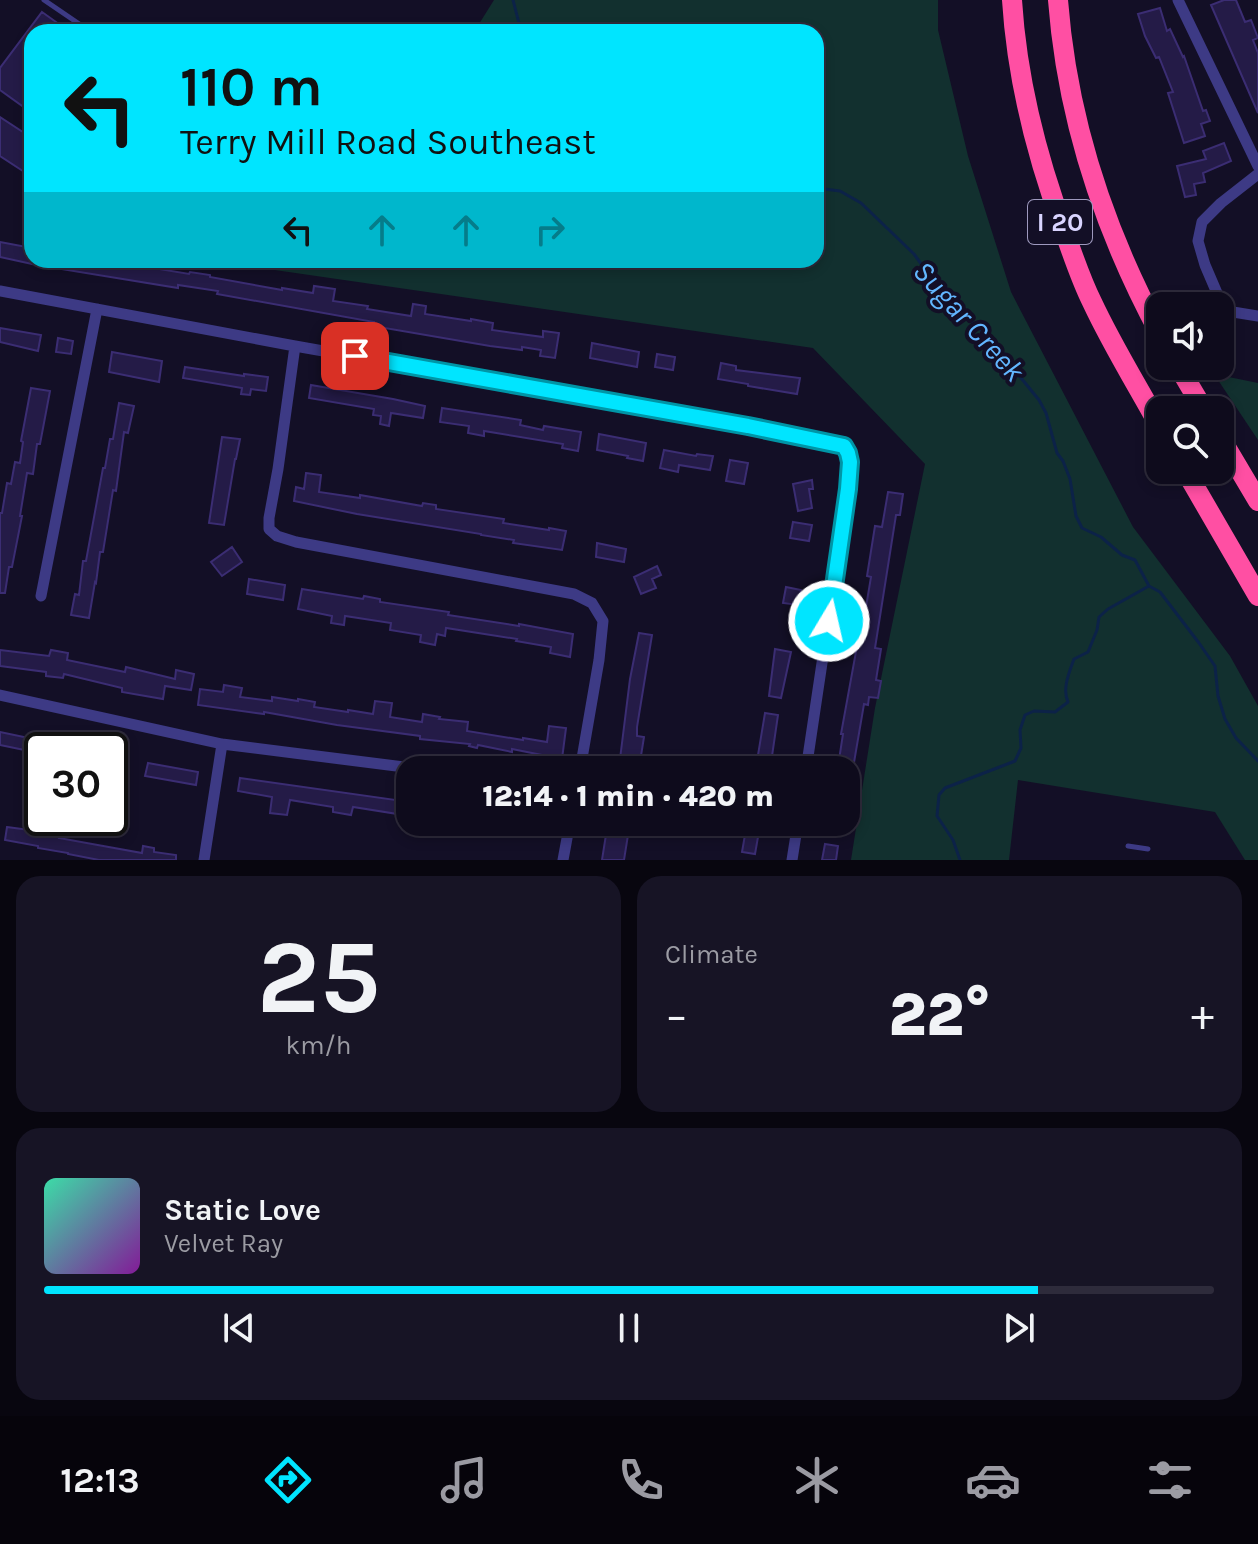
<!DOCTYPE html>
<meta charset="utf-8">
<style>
body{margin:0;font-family:Karla,sans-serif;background:#171425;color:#f1f3f6;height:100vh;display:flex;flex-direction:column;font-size:30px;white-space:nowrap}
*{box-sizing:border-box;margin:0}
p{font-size:26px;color:#9b9ba3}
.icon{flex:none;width:44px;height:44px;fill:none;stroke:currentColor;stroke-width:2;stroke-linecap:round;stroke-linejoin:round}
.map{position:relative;height:860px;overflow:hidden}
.panel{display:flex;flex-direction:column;gap:16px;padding:16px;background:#08060f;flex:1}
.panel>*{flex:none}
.guide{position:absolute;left:24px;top:24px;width:800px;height:244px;border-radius:24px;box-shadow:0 4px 12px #0003,0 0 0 2px #2e2b3b;background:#00e5ff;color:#111;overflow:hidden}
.controls{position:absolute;left:1146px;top:292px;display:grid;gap:16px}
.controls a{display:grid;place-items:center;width:88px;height:88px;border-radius:16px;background:#0e0b1c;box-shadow:0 4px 12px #0003,0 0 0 2px #2e2b3b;font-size:40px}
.speed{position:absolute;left:24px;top:732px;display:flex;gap:16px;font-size:40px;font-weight:700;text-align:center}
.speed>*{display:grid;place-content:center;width:104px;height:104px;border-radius:50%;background:#0e0b1c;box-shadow:0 4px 12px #0003,0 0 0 2px #2e2b3b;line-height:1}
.speed .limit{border:4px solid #111;border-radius:12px;background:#fff;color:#111}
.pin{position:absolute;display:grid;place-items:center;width:68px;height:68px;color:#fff;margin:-34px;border-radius:16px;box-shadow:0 4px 12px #0006}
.me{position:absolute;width:88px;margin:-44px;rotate:9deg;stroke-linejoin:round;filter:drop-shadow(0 0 6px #0008)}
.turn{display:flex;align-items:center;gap:28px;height:168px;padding:0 24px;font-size:36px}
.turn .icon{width:104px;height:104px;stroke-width:2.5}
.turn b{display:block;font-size:56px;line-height:68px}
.lanes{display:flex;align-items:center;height:76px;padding:0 24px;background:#0003;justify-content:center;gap:40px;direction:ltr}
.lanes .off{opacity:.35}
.big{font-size:60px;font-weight:800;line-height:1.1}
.panel .tile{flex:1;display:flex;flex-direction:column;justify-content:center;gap:12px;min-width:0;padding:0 28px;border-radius:24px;background:#171425}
.panel .dial{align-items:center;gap:0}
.dial b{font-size:104px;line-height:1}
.song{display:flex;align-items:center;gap:24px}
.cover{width:96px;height:96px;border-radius:12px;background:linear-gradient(135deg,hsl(160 70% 55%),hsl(290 70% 35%))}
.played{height:8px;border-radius:4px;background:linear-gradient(90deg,#00e5ff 85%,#2e2b3b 85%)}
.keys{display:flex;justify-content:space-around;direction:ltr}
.heat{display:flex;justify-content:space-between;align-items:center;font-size:44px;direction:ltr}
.panel .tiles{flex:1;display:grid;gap:16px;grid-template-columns:1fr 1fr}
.tile:last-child{grid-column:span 2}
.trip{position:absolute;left:396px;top:756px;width:464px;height:80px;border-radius:24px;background:#0e0b1c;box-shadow:0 4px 12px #0003,0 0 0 2px #2e2b3b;font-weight:800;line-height:80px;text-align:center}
.menu{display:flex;height:128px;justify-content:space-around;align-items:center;background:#06040b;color:#9b9ba3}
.menu .icon{width:56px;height:56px}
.menu .selected{color:#00e5ff}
.menu b{font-size:36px;color:#f1f3f6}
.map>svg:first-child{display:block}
.green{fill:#12302f}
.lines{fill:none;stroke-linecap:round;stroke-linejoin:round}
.stream{stroke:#0c2248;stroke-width:3}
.building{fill:#241b47;stroke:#3b2d73;stroke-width:2}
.lane{stroke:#3d3a85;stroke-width:5}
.street{stroke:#3d3a85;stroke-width:11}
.highway{stroke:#ff4fa3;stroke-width:20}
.route-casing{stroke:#0095a6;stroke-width:20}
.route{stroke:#00e5ff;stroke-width:14}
.labels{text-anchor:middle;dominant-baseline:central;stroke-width:8;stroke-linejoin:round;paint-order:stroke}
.shield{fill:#130f26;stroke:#9e99be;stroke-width:2}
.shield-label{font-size:26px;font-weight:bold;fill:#d9d4ff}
.water-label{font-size:30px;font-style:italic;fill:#62b6ff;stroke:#130f26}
</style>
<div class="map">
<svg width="1258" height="860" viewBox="0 0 1258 860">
<rect width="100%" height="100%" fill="#130f26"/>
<path class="green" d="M494,0H938V30L968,156L1011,292L1133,527L1230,656L1258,706V860H1245L1215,812L1018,780L1009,860H851L875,708L925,464L813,348L261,268L263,260H816V32H474Z
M1214,374L1258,383V440Z"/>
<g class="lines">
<path class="stream" d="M513,0L521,31L526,32
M585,32H588
M816,188L840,191L861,203L914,254L930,276L950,292L972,322L986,334L995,347L1007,356L1017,373L1039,400L1046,413L1057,453L1063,461L1070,479L1076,516L1082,528L1101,537L1122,555L1135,560L1149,586L1160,592L1199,643L1215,666L1218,696L1225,719L1236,738L1258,761
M960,860L953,840L937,816L939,795L945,788L1015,761L1021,748L1020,730L1025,715L1034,711L1055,712L1068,702C1062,689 1069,673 1074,659L1088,652L1097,630L1099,617L1108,609L1149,586"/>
</g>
<path class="building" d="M1224,0H1236L1245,22L1251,20L1258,38L1253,40L1258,53V113L1211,5Z
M1160,8L1167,31L1170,29L1183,57L1184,56L1203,111L1206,110L1210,121L1201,124L1205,136L1184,143L1168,93L1173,92L1159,57L1156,58L1145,36L1138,14Z
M42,12L70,32H32V113L0,90V68Z
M0,117L32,138V177L0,156Z
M1224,143L1231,161L1203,173L1205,182L1194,184L1196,195L1185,197L1177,166L1206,159L1203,151Z
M0,242L32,248V264L0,257Z
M56,260H101L130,263L131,260H149L147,267L189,274L190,272L210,275V277L282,290V288L313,293L314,286L335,289L333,301L368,306L367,309L411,316L413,304L426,306L425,314L471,321V319L493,323L492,330L543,337V331L559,333L555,358L540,356L541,350L522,347V350L490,346L373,326L374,322L217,294L218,291L178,285V288L55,268Z
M0,328L41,335L38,351L0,342Z
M58,338L73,341L71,354L56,352Z
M592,343L639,352L637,367L590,358Z
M112,352L162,361L159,382L109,372Z
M657,354L675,357L673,370L655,367Z
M721,363L736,366V370L800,378L797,394L748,386V384L718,379Z
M185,367L244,376V374L268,377L266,391L251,389L250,395L241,394L242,388L183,378Z
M311,385L393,399L425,406L423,418L391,413L389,426L380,424L381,416L373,415L374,409L309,398Z
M31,388L50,391L40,444H37L33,474L27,473L20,516H22L12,567H9L5,593H0V513H2L7,483L11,484L15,462L20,463L23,442L21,441Z
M119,403L134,406L128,433L124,432L116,491L113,490L103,552H100L96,583L95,582L89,618L71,615L75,594L79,595L83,561H86L103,468H105L110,439H113Z
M442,408L521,420L520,425L543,430L544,426L581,432L578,451L562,448L563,444L484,431V436L468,433L469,426L440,422Z
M599,434L646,443L643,461L627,458L628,456L597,450Z
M222,437L240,439L236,459H235L224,525L209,523Z
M664,450L696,456L697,454L713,456L710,470L679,465L678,472L660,468Z
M730,460L748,463L744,484L726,481Z
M306,473L321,475L319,492L360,498V495L422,506L423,503L436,505V509L504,519L503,523L549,530V528L566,531L562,550L513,543L514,540L481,535V534L357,514L294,501L296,487L304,489Z
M812,480L813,489H809L812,508L798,511L793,484Z
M888,492L903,494L900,515H896L875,648L881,649L876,680L881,681L878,698L869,697L868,705L864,704L851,780L846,779V761L839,760L843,734H841L863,613H865L871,577L867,576L875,526L882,527Z
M793,522L812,525L809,541L790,538Z
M597,543L626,549L624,562L596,557Z
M232,547L242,562L222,576L211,562Z
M657,566L661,575L652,579L656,588L641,594L634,577Z
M249,579L285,585L283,600L247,594Z
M786,587L801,590L798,605L783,603Z
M302,589L363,599L364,596L380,599V602L449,612L448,615L519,626V624L573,634L570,657L550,653L551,647L516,641L517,639L446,628L445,636L437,634L435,645L420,642L421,635L390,630L391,623L345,616L344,625L331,623L332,616L298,609Z
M639,633L652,635L637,727V736L644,737L640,762L661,765V770H616L617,758L620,759L630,679Z
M775,649L791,652L781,698L769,696Z
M0,650L49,656L51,650L68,653L67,660L125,672L126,667L175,679L176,670L194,674L191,690L165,686L163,699L122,692V688L64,674L63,678L46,676V672L0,666Z
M224,685L242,688L240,697L272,701V697L298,701V699L315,702L314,707L348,712V710L373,714L375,701L392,703L390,717L422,722L423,714L440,717L439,719L468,722L467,731L523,740V738L547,742L549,726L566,728L562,759L512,749V752L478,745L477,748L469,746L470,744L420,739V736L337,725L264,712V714L198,705L200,689L223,692Z
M765,713L778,715L771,763L757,761Z
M0,732L62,745V750H40L39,753L0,745Z
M148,763L198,772L196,785L145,776Z
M240,778L410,802V816L353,807L351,815L333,812V807L290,800L287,815L270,813L272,797L238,791Z
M446,822H478L477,832L446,827Z
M505,822H545L543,834L504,827Z
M608,822H641L640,832L633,831L632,836L628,835L624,860H602Z
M7,827L60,834L59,838L142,853L143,846L154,848V852L176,855V860H99L68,854V853L38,848V846L5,840Z
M745,835L758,837L755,854L742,852Z
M825,844L838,846L836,860H822Z"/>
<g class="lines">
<path class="lane" d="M44,0L91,32
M1128,846L1148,849"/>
<path class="street" d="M1178,0L1258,166
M1258,174L1221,203L1202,222L1198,241L1205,265L1220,300L1233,312L1258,316
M0,291L295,346L748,426L844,446C852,459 849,474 848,489L806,770
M295,346L278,469L269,518V529L277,536L296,542L574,594L592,603L603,621L599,660L580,770
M41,596L97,309
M0,695L222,744L428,770
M204,860L222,744
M563,860L570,822
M792,860L798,822"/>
<path class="highway" d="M1012,0C1017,81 1037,158 1065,233C1073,256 1081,280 1092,302C1112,345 1137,385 1160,427
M1058,0C1067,119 1104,230 1160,334
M1178,366L1204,410
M1220,437L1258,501
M1185,470L1258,596"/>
</g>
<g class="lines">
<g class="route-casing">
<path id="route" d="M355,356L748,426L844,446L848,453L850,462L848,489L829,621"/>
</g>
<use href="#route" class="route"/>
</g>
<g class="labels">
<rect class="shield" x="1028" y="200" width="64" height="44" rx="6"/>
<g class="shield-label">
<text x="1060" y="222">I 20</text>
</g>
<g class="water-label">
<text transform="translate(969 321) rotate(48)">Sugar Creek</text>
</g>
</g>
</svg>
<div class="controls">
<a><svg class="icon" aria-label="sound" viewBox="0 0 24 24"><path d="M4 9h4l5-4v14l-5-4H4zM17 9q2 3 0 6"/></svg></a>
<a><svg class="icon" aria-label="search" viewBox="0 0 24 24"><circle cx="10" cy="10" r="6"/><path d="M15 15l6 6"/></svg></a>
</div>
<div class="speed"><div class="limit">30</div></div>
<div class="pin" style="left:355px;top:356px;background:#d93025"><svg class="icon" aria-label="arrive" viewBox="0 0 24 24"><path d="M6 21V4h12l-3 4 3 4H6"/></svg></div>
<svg class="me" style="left:829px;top:621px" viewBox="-20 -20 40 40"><circle r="17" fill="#00e5ff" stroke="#fff" stroke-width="3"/><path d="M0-11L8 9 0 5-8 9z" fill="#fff"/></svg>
<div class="trip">12:14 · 1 min · 420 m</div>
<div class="guide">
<div class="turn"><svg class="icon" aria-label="left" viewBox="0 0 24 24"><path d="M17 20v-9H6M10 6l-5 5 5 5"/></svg><div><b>110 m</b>Terry Mill Road Southeast</div></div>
<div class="lanes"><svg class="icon" aria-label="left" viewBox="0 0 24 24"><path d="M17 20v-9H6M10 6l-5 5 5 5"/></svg><svg class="icon off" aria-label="ahead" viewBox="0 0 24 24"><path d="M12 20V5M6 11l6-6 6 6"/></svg><svg class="icon off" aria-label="ahead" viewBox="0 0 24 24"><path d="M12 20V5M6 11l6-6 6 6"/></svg><svg class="icon off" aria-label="right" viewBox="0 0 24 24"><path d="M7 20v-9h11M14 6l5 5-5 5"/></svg></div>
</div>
</div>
<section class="panel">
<div class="tiles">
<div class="tile dial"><b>25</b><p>km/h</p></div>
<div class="tile"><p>Climate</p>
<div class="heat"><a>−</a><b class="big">22°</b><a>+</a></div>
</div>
<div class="tile">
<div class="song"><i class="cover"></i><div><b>Static Love</b><p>Velvet Ray</p></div></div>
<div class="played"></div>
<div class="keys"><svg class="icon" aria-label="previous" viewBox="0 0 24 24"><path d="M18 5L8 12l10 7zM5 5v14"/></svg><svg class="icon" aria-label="pause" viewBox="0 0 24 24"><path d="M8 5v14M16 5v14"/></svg><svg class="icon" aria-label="next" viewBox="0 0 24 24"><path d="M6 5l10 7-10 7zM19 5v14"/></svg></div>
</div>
</div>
</section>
<nav class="menu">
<b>12:13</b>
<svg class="icon selected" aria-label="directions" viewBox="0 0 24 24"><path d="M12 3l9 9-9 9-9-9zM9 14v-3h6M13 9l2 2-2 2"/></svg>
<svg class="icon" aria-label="music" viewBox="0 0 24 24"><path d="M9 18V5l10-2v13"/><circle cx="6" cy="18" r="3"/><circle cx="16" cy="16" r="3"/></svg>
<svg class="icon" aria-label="phone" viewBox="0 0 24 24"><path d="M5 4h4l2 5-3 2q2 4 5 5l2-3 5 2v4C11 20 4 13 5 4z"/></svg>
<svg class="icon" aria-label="climate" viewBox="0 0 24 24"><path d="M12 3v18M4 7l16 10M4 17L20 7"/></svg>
<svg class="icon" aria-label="car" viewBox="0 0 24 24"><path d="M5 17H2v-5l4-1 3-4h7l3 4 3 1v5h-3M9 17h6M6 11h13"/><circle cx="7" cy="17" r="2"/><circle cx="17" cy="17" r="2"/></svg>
<svg class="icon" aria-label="filters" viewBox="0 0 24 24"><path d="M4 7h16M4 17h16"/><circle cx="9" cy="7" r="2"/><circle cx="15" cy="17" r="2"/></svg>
</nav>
